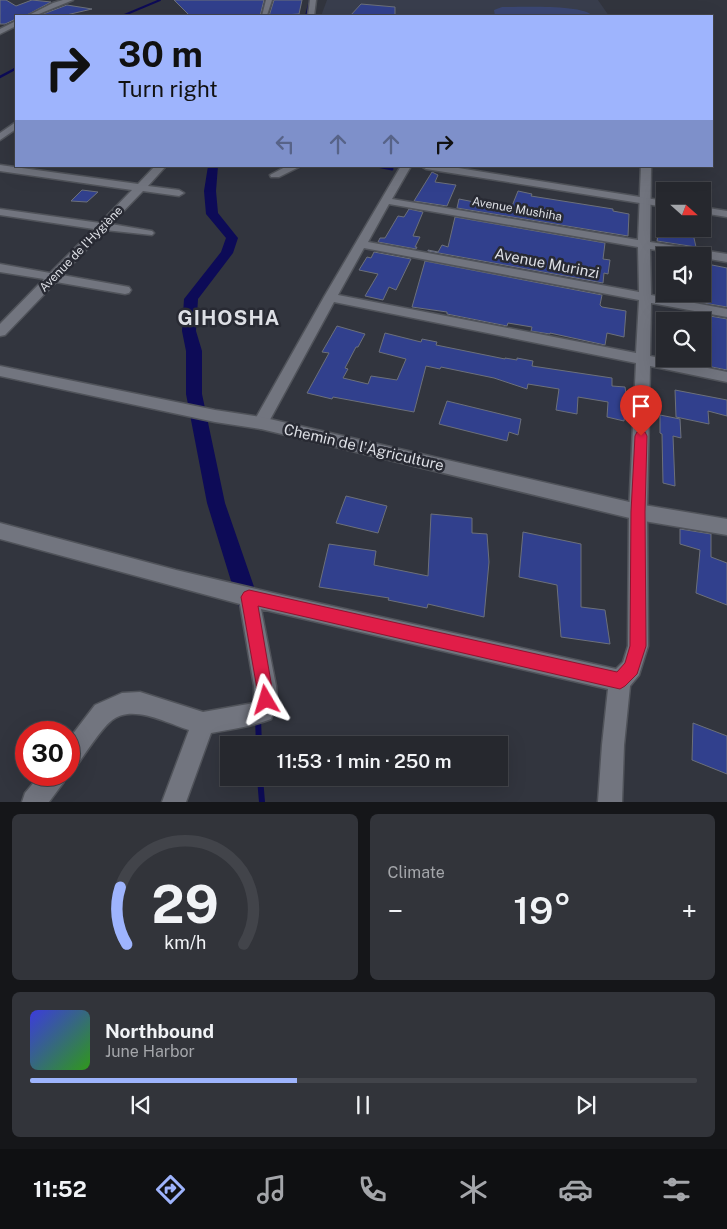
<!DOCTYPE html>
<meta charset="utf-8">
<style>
body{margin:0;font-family:"Public Sans",sans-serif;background:#32343a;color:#f1f3f6;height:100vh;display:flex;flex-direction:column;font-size:19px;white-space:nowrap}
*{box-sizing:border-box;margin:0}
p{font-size:16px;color:#a4a6aa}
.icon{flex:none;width:28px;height:28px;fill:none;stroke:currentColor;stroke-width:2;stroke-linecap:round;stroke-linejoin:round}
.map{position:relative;height:802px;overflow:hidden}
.sheet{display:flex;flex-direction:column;gap:12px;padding:12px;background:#151619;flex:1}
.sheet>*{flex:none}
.top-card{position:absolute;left:15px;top:15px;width:698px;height:152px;border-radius:0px;box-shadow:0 5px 20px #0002,0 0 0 1px #42444a;background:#9eb4fd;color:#111;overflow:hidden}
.needle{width:32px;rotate:111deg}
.controls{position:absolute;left:656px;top:182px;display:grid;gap:10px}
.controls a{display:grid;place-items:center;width:55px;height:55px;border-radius:0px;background:#26282e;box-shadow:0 5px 20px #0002,0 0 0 1px #42444a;font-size:25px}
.speed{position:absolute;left:15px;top:721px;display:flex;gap:10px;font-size:25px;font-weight:700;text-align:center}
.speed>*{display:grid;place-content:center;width:65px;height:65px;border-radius:50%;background:#26282e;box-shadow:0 5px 20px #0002,0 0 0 1px #42444a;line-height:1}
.speed .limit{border:8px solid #d22;background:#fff;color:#111}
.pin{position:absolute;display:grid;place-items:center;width:42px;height:42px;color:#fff;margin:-51px -21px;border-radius:50% 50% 50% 0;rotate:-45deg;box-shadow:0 0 5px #0007}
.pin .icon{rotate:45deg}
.me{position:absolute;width:55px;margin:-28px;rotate:353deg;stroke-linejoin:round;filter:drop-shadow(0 0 4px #0008)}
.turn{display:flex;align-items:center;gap:18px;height:105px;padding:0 20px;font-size:22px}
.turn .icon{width:65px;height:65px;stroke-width:2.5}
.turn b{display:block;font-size:35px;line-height:42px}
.lanes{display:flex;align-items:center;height:48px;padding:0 20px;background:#0003;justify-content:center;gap:25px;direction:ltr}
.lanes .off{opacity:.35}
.big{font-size:38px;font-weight:600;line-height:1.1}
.sheet .widget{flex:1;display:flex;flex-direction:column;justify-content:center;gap:8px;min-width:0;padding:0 18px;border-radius:8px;background:#32343a}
.sheet .dial{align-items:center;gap:0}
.dial svg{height:130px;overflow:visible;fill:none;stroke:#42444a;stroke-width:7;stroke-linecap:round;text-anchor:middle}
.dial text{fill:#f1f3f6;stroke:none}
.song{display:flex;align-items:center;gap:15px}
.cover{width:60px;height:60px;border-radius:8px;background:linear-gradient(135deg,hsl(240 70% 55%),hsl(110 70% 35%))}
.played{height:5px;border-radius:2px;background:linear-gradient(90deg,#9eb4fd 40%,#42444a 40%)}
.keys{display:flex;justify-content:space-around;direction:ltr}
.heat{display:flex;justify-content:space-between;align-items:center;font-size:28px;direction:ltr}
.sheet .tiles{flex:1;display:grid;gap:12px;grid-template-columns:1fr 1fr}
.widget:last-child{grid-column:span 2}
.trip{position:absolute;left:220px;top:736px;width:288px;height:50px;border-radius:0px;background:#26282e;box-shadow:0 5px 20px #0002,0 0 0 1px #42444a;font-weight:600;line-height:50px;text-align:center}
.tabs{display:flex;height:80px;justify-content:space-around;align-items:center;background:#0f1012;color:#a4a6aa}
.tabs .icon{width:35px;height:35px}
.tabs .current{color:#9eb4fd}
.tabs b{font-size:22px;color:#f1f3f6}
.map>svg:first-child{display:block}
.built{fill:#393e4d}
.green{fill:#3b4774}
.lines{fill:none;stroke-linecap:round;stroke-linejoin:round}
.stream-far3{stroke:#0d0b57;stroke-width:2}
.stream-far2{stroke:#0d0b57;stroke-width:2.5}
.stream-far1{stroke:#0d0b57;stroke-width:3}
.stream{stroke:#0d0b57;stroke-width:6}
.canal{fill:#0d0b57;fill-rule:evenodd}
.building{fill:#31408d;stroke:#6c707a}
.street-casing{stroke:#50535a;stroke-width:3}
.secondary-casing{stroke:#50535a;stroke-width:3}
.street{fill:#72757f;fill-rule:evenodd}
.secondary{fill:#72757f;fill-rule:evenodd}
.route{fill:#e11d48;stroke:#92132f}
.labels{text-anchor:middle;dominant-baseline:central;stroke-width:5;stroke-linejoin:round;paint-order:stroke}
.far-street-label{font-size:12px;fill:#dddfe5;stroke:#282a33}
.street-label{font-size:15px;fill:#dddfe5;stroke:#282a33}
.district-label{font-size:20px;font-weight:bold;letter-spacing:1px;fill:#dddfe5;stroke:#282a33}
</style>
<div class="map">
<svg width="727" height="802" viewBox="0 0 727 802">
<rect width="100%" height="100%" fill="#32353e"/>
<path class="built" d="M327,0H598L609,16H321Z"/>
<path class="green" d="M502,7C519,7 584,4 593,16H495L494,10Z"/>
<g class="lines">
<path class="stream-far3" d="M122,16L160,0
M306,16L310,0
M13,70L16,68"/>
<path class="stream-far2" d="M0,77L15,69"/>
<path class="stream-far1" d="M377,166L392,169"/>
<path class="stream" d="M258,719L259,745
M260,778L262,802"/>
<path class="canal" d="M208,166H218L216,191L218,213L238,238L233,253L198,299L196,331L202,351V394L225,503L261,607L258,614L250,617L242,614L239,607L207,503L186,394V351L182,331L184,299L221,252L226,238L206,214L204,191Z"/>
</g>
<path class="building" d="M0,0H6L16,6L32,0L51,2L25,16H16V19L5,24H0Z
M174,0H264L260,16H190Z
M274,0H302L299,14L269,16Z
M361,4L395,7V16H350Z
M67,5L92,9L62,16H38Z
M432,172L438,175L435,182L456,185L447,206L414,201Z
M82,190L98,192L87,202L71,201Z
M518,191L532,194L531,196L613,209V211L629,214L628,236L457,208L459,199L500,207L501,204L512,206Z
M409,209L423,212L413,236L420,237L415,247H417L416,249L378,242L380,238H385L398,216L404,217Z
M455,217L605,243L603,259L610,260L608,274L604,273L603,283L428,251V250L438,252L442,245L448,247Z
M659,229H692L696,247L657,241Z
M374,252L411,259L396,290L389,287L383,300L365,296L378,274L359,270L367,257L371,258Z
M425,261L602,295L600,305L602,307L626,311L624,337L607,333L605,345L550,333V334L531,331L532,327L508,323L507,326L447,314V312L412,307Z
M702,263L727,268V307L686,300V294H702Z
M687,312L727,319V370L702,365V321H687Z
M337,326L365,334L358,347H356L345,368L348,369L343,378L368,384L371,376L397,380L406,359L379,352L385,333L421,342L422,339L437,342L436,345L505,359V358L517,360V358L533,361L532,366L612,378V386L625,387L627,400L624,421L607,417L608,402L578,397L577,414L556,410L559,389L528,384L527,389L494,378L441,367L440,369L426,366L414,412L333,397L332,399L307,393L329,353L322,352Z
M675,390L727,400V416L708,411L709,424L676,417Z
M447,401L521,419L518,435L509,432L507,441L439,424Z
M660,415L680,419L681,438L673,436L675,486L663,483L662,434L660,433Z
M346,496L387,506L378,533L336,523Z
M431,514L472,518V533L487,534L489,562L484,617L428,604L427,608L388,600L389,598L319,587L329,544L376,551L374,565L428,576Z
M680,529L711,534V557L727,563V605L696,593L700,550L680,544Z
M523,532L581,544V607L605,610L610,644L561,637L557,585L519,577Z
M693,723L727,736V774L692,760Z"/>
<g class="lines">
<g class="street-casing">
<path id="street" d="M63,0H73L34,16H27L53,3Z
M266,0H272L267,15L262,16Z
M16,21V26L0,34V29Z
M16,122V129L0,140V133Z
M0,165L138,184L155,166H166L148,186L179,190L184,193L179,196L143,191L111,224L152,231L154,233L152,235L105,230L62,275L129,287L131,290L129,293L125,294L56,282L5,335L0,336V324L44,279L0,272V264L50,273L94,229L0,215V209L100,223L132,190L0,171Z
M287,166H301L279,177H271L270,175Z
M401,166H411L392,199L638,240L641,166H651L650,242L727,254V262L650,249L651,295L727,309V317L651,303L650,356L727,372V382L650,366L647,512L648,646L639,675L630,686L624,745L622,802H598L602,745L608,689L261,609L276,686L277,700L271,719C251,727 231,729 211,733L186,802H162L189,730C167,723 131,703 111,721C100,730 86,753 77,765L69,768V739L95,705L122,693L140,692L203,712L254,703V686L240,604L0,539V523L176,570L286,596L616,669L623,662L628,646L629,512L636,363L334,302L266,427L261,429L256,427L253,423L324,297ZM389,204L638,247L639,292L368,242ZM364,248L639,300L636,353L338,295Z
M40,775H67L63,783L49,802H22L25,793Z"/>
</g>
<g class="secondary-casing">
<path id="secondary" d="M310,0H316L314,16H308Z
M421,166H446L665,201V207L426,169Z
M702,207L727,211V217L702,213Z
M0,366L215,410L261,417L638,504L727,519V535L638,520L261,429L215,422L0,376Z"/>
</g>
<use href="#street" class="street"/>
<use href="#secondary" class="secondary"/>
</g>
<path class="route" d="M641,431L645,432L647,436L645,512L646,646L637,674L625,686L620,689L258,606L274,700L272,706L266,708L260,706L241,597L244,592L249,590L617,672L625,663L630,646L631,512L635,436L637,432Z"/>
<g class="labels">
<g class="far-street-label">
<text transform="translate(517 209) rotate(10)">Avenue Mushiha</text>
<text transform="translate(81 249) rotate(-46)">Avenue de l'Hygiène</text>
</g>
<g class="street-label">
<text transform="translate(547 263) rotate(11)">Avenue Murinzi</text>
<text transform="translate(364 447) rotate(13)">Chemin de l'Agriculture</text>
</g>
<g class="district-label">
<text x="229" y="318">GIHOSHA</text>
</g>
</g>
</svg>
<div class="controls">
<a><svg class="needle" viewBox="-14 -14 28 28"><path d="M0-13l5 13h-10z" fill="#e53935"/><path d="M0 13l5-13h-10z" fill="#a4a6aa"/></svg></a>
<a><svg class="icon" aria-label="sound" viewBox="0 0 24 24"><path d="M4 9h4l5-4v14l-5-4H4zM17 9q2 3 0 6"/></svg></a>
<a><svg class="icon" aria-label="search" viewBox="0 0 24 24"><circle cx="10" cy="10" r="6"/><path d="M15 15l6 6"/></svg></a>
</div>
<div class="speed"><div class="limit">30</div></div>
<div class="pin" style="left:641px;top:436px;background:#d93025"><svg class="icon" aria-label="arrive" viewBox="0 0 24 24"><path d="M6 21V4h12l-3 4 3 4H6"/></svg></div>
<svg class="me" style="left:266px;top:700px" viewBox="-20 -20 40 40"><path d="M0-17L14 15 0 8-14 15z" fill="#e11d48" stroke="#fff" stroke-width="4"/></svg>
<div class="trip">11:53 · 1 min · 250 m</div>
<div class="top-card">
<div class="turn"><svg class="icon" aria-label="right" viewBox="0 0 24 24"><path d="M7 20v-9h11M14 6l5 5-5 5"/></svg><div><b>30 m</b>Turn right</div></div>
<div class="lanes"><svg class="icon off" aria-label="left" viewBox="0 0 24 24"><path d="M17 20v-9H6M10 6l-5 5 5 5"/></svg><svg class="icon off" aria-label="ahead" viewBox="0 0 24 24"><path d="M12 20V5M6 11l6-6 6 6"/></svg><svg class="icon off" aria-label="ahead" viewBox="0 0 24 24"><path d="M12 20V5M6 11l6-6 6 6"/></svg><svg class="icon" aria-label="right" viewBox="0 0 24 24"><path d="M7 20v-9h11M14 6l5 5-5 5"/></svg></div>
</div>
</div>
<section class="sheet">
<div class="tiles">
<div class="widget dial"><svg viewBox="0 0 100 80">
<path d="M14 69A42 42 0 1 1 86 69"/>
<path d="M14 69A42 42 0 0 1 10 34" stroke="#9eb4fd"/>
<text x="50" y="56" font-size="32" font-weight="700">29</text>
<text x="50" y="72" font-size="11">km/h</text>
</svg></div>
<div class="widget"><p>Climate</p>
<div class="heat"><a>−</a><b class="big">19°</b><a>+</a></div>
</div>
<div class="widget">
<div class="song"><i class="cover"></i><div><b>Northbound</b><p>June Harbor</p></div></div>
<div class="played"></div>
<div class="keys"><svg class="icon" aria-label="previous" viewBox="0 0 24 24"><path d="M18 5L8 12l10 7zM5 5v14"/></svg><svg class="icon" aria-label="pause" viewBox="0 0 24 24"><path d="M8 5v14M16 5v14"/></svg><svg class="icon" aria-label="next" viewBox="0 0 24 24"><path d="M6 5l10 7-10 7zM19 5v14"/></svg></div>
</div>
</div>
</section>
<nav class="tabs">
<b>11:52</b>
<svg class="icon current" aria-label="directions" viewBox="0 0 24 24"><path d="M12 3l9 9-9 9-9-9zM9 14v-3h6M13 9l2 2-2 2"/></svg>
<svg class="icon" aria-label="music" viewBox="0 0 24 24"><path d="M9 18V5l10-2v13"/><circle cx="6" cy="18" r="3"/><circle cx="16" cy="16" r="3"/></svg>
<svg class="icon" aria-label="phone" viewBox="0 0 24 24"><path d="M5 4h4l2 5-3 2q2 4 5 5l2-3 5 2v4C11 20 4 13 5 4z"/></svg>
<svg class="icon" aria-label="climate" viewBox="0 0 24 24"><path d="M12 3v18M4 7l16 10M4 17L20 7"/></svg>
<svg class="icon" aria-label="car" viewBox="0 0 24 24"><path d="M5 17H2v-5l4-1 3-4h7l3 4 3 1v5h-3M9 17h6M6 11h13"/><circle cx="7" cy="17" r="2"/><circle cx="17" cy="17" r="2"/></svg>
<svg class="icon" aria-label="filters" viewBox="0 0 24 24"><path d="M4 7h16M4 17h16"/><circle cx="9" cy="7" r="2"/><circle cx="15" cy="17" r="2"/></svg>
</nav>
